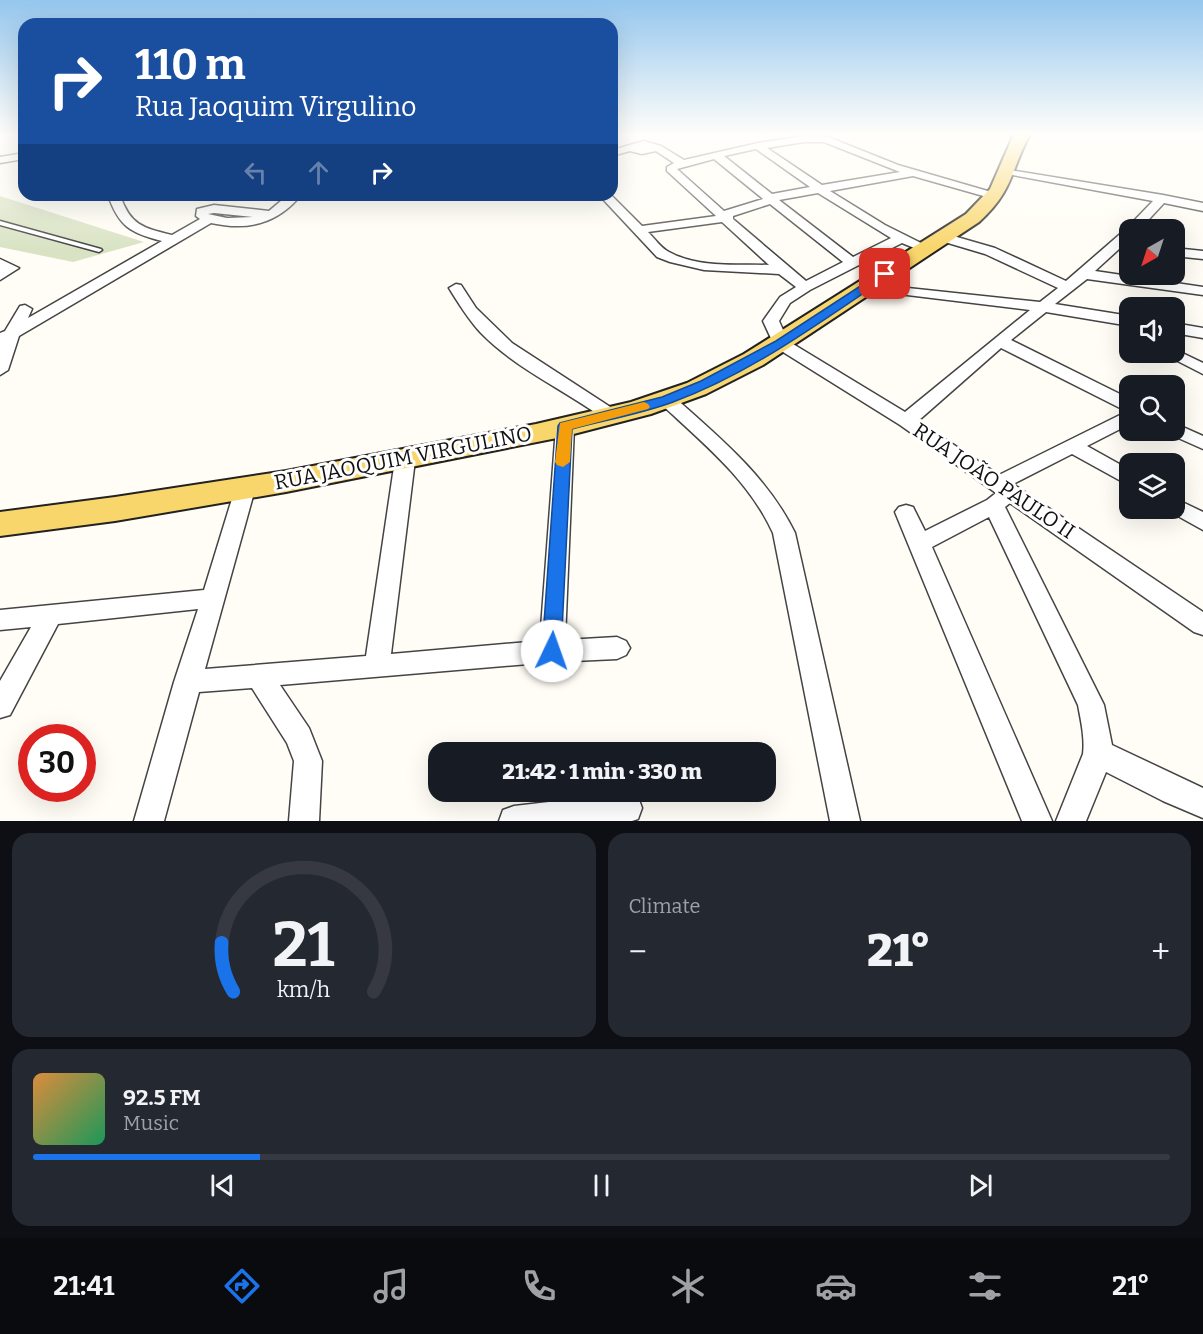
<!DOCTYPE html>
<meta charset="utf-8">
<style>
body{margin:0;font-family:Bitter,serif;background:#242831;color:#f1f3f6;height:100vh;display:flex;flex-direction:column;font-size:22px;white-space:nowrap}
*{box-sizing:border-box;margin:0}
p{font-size:20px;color:#9ea1a6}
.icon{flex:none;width:33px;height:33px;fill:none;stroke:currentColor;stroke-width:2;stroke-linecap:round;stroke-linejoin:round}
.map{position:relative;height:821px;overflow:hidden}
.side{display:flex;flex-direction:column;gap:12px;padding:12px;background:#0d0f14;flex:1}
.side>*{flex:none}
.top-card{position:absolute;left:18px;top:18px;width:600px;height:183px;border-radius:18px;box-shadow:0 6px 24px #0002;background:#1a4fa0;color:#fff;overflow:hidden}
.needle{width:39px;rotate:219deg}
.controls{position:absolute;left:1119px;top:219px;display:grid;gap:12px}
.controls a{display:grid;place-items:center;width:66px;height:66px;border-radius:12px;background:#171b24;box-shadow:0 6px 24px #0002;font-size:30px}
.speed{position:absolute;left:18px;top:724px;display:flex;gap:12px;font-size:30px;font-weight:700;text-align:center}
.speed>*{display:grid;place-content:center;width:78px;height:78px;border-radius:50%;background:#171b24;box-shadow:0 6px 24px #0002;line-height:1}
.speed .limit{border:9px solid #d22;background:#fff;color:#111}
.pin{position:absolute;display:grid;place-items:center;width:51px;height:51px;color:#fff;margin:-26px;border-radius:12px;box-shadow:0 3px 9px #0006}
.me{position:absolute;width:66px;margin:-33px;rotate:3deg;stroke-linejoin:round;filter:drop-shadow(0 0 4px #0008)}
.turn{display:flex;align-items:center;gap:21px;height:126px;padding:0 18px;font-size:27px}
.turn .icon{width:78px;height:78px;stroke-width:2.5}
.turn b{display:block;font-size:42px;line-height:51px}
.lanes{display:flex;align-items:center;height:57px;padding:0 18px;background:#0003;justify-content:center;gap:30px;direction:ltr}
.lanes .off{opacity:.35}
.big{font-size:45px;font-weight:800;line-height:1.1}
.side .tile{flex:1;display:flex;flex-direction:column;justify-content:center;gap:9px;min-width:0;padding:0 21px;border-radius:18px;background:#242831}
.side .dial{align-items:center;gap:0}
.dial svg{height:156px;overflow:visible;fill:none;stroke:#363941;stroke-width:7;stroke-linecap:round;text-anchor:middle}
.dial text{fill:#f1f3f6;stroke:none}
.song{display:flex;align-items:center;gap:18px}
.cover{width:72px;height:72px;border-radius:9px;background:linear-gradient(135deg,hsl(30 70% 55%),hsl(150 70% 35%))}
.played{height:6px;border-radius:3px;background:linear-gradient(90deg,#1a73e8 20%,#363941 20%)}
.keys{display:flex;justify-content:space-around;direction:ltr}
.heat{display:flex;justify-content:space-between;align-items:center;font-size:33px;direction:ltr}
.side .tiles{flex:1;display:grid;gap:12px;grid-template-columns:1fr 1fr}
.tile:last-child{grid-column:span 2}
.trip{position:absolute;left:428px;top:742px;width:348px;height:60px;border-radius:18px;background:#171b24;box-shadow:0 6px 24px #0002;font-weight:800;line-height:60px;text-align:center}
.tabs{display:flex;height:96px;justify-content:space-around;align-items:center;background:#090b0e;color:#9ea1a6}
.tabs .icon{width:42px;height:42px}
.tabs .current{color:#1a73e8}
.tabs b{font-size:27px;color:#f1f3f6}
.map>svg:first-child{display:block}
.cemetery{fill:#d9e3c4}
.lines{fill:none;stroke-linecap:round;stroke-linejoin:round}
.lane-casing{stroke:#444;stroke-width:3}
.street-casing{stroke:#444;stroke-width:3}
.primary-casing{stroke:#222;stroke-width:4}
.lane{fill:#fff;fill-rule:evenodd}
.street{fill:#fff;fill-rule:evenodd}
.primary{fill:#f9d66b;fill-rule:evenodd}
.route{fill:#1a73e8;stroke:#114b97;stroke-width:1.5}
.slow{fill:#f59e0b}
.labels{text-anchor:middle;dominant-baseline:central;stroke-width:6;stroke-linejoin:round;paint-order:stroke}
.street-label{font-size:21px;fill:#111;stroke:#fff}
</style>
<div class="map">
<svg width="1203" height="821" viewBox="0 0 1203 821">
<rect width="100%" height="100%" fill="#fffdf5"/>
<path class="cemetery" d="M0,196L144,242L73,262L0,247Z"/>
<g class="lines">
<g class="lane-casing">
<path id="lane" d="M0,221L101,249L102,250L99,252L0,225Z"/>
</g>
<g class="street-casing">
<path id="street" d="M804,136L828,137L898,165L998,194L1000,196L994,199L913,176L830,191L885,225L931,248L924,252L902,243L810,290L790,303L779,321L788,341L905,412L1030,310L866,290L861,289L859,286L861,283L1040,302L1058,288L985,254L938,240L937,237L943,233L995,248L1066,281L1126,229L1153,201L1007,174L1003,173V169L1163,195L1203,203V211L1164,203L1139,230H1130V239L1095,271L1203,287V295L1087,279L1055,304L1130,316V326L1046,312L1011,340L1130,399V424L1087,446L1130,470V486L1072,454L1013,484L1203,612V635L1194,632L1010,503L1005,507L1104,705L1112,745L1203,788V818L1163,801L1106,772L1086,821H1056L1083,754C1085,738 1081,721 1078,705L989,517L932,547L1052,821H1022L895,512L899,507L906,505L913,507L925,531L987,500L996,493L900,425L775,347L763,321L780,297L796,287L779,274L704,270L670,262L657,257L599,195H611L642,226L716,216L667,171V167L674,163L656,151L642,154L630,151L612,156V150L644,141L661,146L684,160L758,143ZM804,142H824L900,172L822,185L767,148ZM756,149L810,187L772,194L724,156ZM714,159L762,198L763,199L724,211L677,169ZM818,193L891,238L853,257L779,200ZM770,204L843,262L806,281L733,219V216ZM722,222L769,265C737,264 698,268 669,252C661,248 655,239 648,232ZM1001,348L1124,410L1128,411L999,475L918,421Z
M24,153V159L0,163V157Z
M108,195H120C130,225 143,228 172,235L200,219L196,216L197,209L214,205L269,211L288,195H301C277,224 248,231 211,223L19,336L8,370L0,375V333L5,331L20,306L25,305L32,309L28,318L162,241C131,233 119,227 108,195ZM214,213L253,217L227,218L208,214Z
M1174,248L1203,251V259L1174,256Z
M0,259L19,268L0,280Z
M456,284L461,285L476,308L512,343L618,412L621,416L618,420H606C565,390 516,369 481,333C468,319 459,304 449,288Z
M1174,323L1203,328V338L1174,333Z
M1174,349L1203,363V374L1160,352H1174Z
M667,395L673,396C720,438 767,476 795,533L860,821H830L773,533C749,480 703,443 661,404L658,400L661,396Z
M565,421L572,423L574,427L565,640L617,637L626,641L630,648L626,655L617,659L552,662L280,685L309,728L322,761L319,821H289L294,761L287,743L252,688L199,692L164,821H134L174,682L198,609L58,624L10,715L0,718V681L31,627L0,630V610L204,590L235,489L238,484L245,482L252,484L255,489L205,669L366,656L395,460L398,456L405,454L412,456L415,460L391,654L540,641L556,427L558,423Z
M1174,423L1203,436V449L1167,433L1166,430H1174Z
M1174,498L1203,512V530L1167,510L1166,508H1174Z
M627,793L638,797L642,808L638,819L632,821H499L503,810L514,806Z"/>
</g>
<g class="primary-casing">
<path id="primary" d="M1014,134H1030C1010,171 1014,190 979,222L763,365L706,394L651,414L562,437L286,492L115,521L0,536V512L115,497L286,471L536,424L631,402L687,383L744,354L966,214L990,189Z"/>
</g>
<use href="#lane" class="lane"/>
<use href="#street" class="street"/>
<use href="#primary" class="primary"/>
</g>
<linearGradient id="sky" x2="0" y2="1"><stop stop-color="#95c6ee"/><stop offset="0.54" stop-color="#fffefa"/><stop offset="1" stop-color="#fffefa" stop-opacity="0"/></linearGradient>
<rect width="1203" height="249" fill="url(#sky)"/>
<path class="route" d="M885,270L891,274L889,276C820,322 752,373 673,402C641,414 605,420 572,429L561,651L558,656L552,659L545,656L542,651L558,426L560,423L662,397L701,381L776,341Z"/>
<path class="slow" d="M644,402L648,404L650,407L648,409L572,429L570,462L563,467L557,465L555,462L560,423Z"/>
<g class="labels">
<g class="street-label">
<text transform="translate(403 458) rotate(-11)">RUA JAOQUIM VIRGULINO</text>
<text transform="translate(994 481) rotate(34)">RUA JOÃO PAULO II</text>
</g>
</g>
</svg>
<div class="controls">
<a><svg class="needle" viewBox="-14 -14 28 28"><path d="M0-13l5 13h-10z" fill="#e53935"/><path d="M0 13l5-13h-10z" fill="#9ea1a6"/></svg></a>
<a><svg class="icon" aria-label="sound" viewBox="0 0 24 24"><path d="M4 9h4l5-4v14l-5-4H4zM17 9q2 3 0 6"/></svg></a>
<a><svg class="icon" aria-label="search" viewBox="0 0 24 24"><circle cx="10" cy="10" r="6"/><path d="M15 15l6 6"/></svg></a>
<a><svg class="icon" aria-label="layers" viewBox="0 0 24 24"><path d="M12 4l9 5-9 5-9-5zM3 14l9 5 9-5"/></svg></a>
</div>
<div class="speed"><div class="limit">30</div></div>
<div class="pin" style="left:885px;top:274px;background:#d93025"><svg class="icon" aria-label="arrive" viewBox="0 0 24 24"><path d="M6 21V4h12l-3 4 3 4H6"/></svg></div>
<svg class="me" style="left:552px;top:651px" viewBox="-20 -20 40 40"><circle r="19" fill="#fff"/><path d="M0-13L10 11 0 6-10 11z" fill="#1a73e8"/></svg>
<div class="trip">21:42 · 1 min · 330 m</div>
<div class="top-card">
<div class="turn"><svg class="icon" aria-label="right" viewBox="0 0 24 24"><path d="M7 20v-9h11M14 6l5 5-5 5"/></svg><div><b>110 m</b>Rua Jaoquim Virgulino</div></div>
<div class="lanes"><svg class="icon off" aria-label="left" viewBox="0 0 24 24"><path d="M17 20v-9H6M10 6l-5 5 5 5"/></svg><svg class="icon off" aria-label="ahead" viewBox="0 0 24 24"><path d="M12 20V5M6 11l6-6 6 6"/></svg><svg class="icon" aria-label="right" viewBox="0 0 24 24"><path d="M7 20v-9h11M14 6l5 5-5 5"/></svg></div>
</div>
</div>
<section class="side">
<div class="tiles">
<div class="tile dial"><svg viewBox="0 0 100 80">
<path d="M14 69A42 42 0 1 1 86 69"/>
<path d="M14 69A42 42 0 0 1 8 44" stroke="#1a73e8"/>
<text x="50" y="56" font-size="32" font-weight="700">21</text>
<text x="50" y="72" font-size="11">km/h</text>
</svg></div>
<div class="tile"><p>Climate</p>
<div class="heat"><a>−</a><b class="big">21°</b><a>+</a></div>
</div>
<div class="tile">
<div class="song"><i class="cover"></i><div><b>92.5 FM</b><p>Music</p></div></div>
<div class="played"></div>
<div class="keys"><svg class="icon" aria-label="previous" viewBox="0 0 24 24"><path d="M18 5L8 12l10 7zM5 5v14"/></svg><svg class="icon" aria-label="pause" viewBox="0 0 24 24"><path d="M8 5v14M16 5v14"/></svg><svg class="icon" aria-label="next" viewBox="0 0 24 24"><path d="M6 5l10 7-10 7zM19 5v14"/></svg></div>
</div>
</div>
</section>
<nav class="tabs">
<b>21:41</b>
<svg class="icon current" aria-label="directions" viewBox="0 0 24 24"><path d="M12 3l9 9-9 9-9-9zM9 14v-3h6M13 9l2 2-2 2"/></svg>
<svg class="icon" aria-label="music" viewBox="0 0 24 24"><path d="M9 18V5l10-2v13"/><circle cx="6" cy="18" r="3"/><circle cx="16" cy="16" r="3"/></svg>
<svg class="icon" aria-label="phone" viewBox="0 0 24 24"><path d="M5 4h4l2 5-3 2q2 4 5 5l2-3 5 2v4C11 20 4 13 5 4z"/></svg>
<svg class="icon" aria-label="climate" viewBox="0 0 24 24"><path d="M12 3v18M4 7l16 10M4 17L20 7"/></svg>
<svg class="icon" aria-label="car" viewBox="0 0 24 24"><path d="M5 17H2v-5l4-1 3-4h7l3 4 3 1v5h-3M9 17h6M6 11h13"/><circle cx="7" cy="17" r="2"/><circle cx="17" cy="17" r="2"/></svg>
<svg class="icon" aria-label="filters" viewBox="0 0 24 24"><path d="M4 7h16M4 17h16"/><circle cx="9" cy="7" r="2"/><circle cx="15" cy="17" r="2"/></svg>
<b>21°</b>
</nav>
